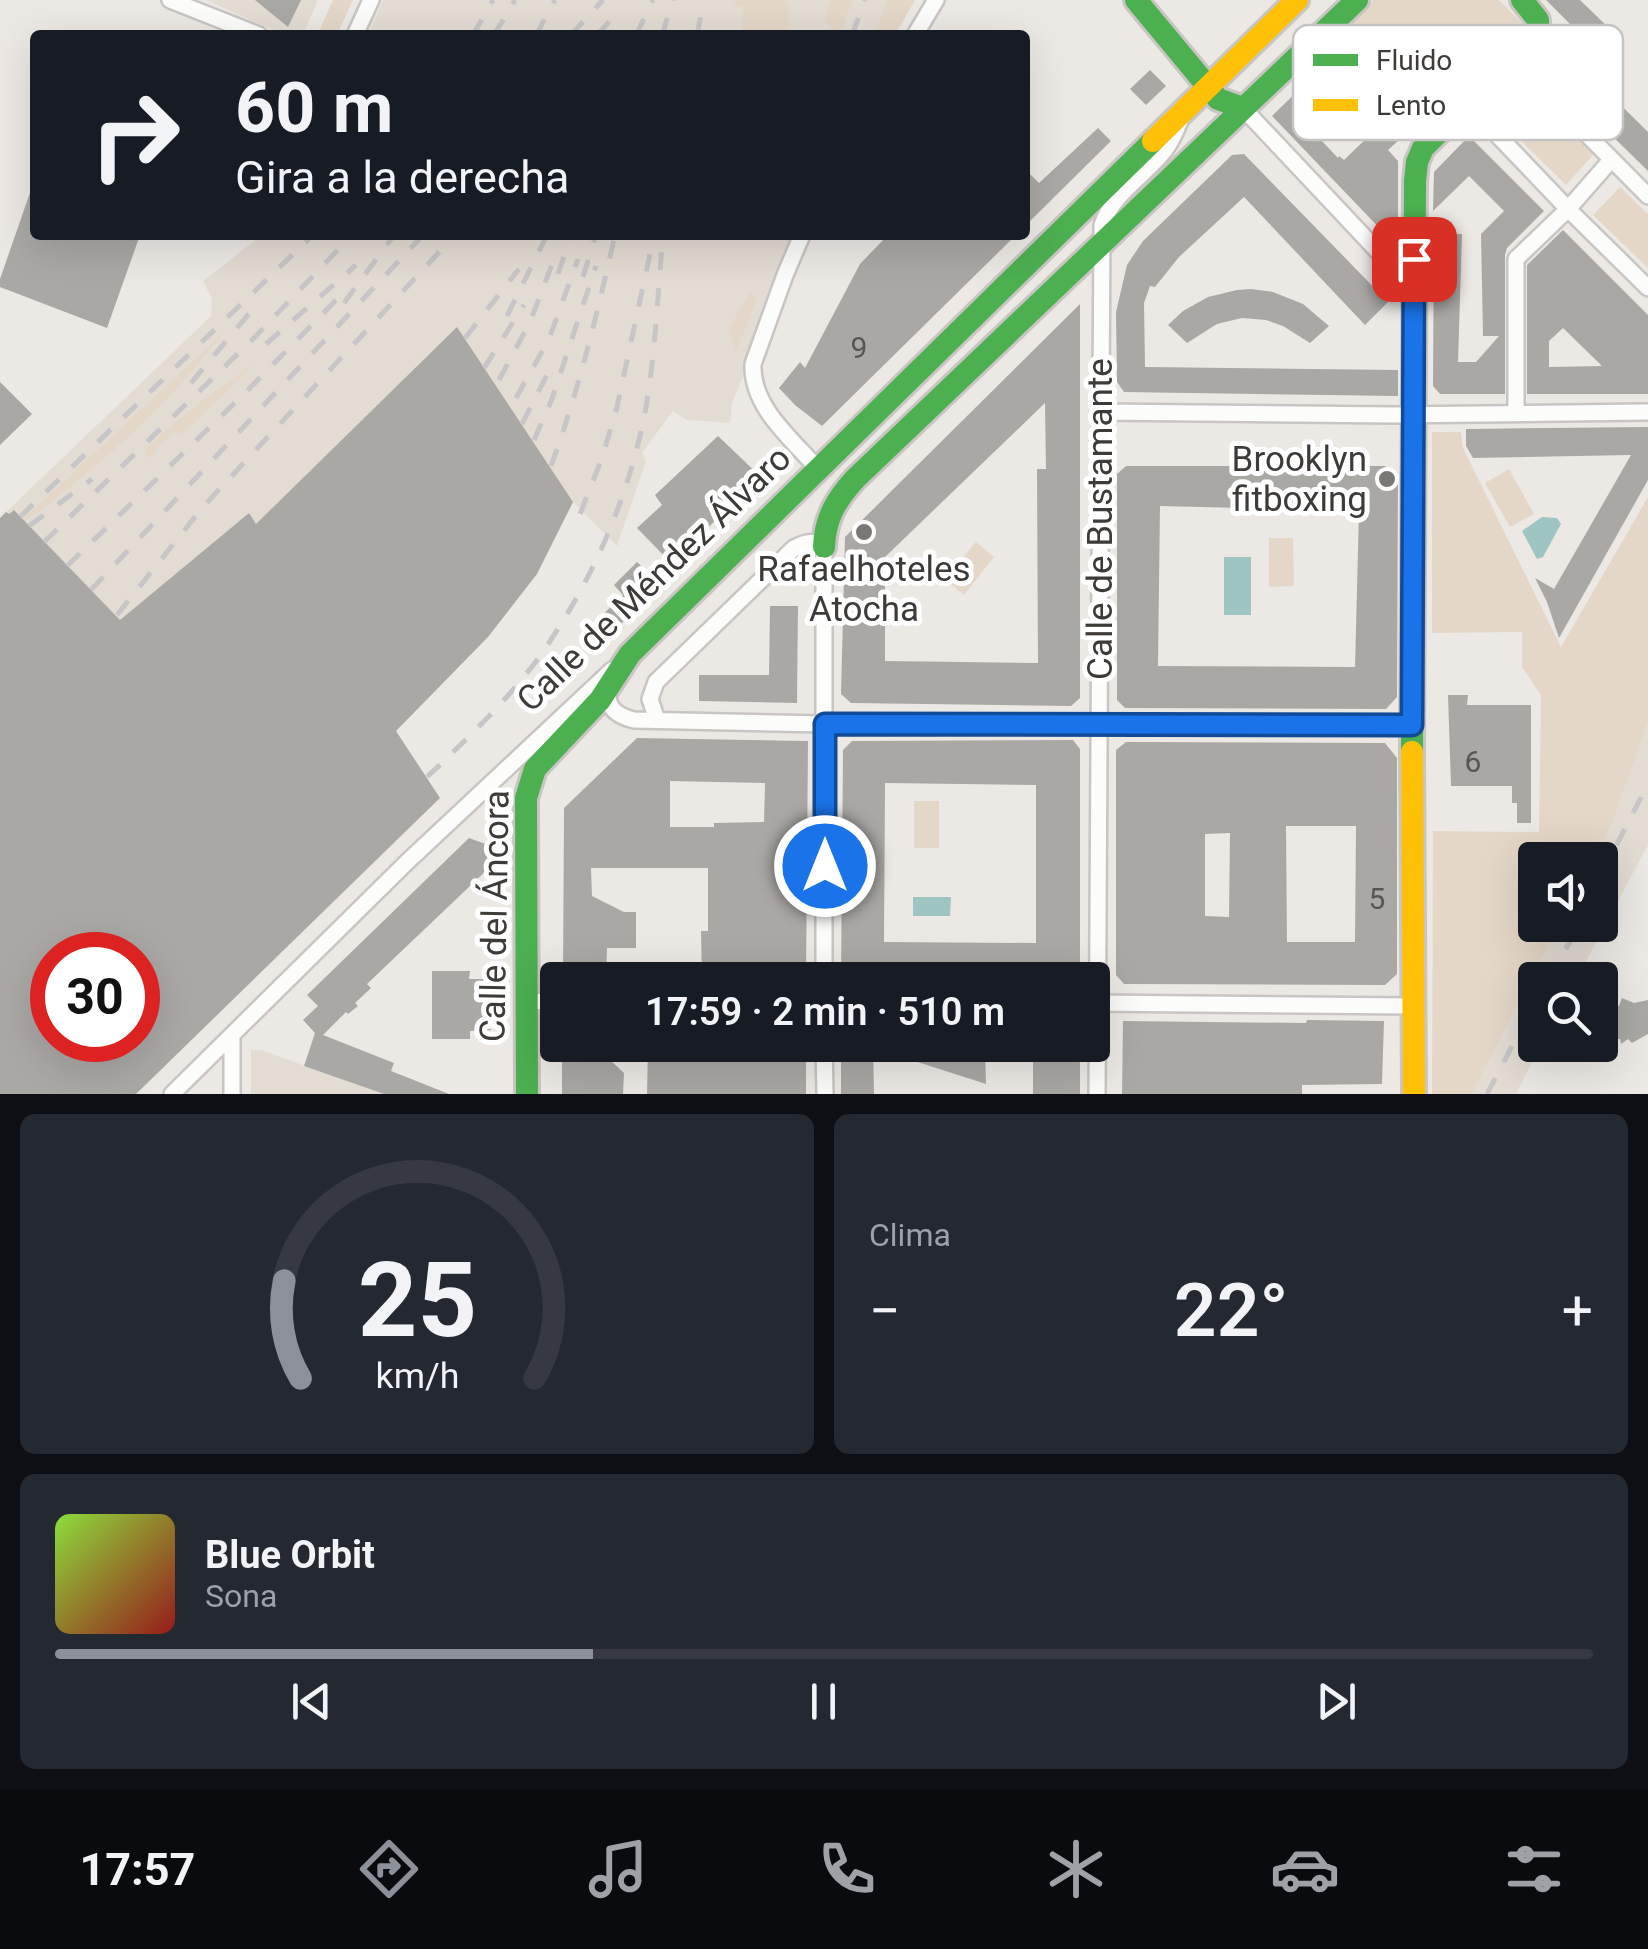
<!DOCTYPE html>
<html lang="es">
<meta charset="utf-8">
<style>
body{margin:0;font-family:Roboto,sans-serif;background:#242831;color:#f1f3f6;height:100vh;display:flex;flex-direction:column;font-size:38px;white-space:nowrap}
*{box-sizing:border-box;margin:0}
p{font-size:32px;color:#9ea1a6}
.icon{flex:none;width:55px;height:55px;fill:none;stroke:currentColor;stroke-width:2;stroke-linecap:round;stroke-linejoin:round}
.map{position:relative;height:1094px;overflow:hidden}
.sheet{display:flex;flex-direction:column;gap:20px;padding:20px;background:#0d0f14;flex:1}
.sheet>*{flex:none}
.top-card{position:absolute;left:30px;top:30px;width:1000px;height:210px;border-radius:10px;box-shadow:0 10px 40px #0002;background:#171b24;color:#f1f3f6;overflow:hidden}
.controls{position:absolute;left:1518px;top:842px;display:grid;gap:20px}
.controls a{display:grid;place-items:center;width:100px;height:100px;border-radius:10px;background:#171b24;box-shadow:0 10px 40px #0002;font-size:50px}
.speed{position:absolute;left:30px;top:932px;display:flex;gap:20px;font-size:50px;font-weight:700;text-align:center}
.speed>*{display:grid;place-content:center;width:130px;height:130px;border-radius:50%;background:#171b24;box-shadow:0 10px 40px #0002;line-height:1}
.speed .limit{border:15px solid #d22;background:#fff;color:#111}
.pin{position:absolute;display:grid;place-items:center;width:85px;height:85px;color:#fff;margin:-42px;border-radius:20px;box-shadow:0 5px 15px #0006}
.me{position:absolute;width:110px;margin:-55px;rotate:0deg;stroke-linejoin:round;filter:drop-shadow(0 0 8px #0008)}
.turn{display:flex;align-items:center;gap:35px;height:210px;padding:0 40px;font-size:45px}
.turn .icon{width:130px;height:130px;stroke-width:2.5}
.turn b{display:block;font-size:70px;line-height:85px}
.big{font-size:75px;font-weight:600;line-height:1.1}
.sheet .widget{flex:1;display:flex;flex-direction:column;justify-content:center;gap:15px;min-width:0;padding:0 35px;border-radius:15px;background:#242831}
.sheet .dial{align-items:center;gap:0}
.dial svg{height:260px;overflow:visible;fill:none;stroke:#363941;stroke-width:7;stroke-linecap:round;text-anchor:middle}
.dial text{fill:#f1f3f6;stroke:none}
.song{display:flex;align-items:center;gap:30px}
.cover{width:120px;height:120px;border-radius:15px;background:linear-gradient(135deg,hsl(90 70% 55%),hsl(0 70% 35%))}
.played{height:10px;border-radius:5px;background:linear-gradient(90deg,#8c9099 35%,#363941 35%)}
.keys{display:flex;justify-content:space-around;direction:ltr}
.heat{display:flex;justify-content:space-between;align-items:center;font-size:55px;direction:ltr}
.sheet .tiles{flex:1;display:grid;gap:20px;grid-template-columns:1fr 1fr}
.widget:last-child{grid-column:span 2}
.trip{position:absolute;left:540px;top:962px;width:570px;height:100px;border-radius:10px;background:#171b24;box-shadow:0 10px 40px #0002;font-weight:600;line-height:100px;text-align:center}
.menu{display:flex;height:160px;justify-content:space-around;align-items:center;background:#090b0e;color:#9ea1a6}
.menu .icon{width:70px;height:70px}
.menu .on{color:#8c9099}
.menu b{font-size:45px;color:#f1f3f6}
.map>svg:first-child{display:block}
.built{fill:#e3dcd3}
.green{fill:#e5d7c7}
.water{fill:#9fc5c3}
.building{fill:#aaa8a5;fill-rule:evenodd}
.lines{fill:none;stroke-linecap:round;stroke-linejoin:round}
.street-casing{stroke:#c8c5c2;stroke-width:20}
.fast-casing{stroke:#c8c5c2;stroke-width:28}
.slow-casing{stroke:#c8c5c2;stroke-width:28}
.street{stroke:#fcfcfb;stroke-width:15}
.fast{stroke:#4caf50;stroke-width:22}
.slow{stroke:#ffc107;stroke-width:22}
.rail{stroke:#c7c5c5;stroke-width:5;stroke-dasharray:18 18;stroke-linecap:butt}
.route-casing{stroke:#114b97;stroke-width:25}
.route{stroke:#1a73e8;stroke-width:18}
.poi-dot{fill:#7a7774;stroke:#fff;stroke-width:4}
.labels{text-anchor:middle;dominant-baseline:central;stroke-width:10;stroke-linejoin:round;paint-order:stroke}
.number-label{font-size:30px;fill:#585652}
.poi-label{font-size:35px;fill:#3d3a37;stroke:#fff;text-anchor:end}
.street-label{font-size:35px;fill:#3d3a37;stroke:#fff}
.key{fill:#fff;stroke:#c5c4c3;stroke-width:2.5}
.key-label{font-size:28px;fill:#3d3a37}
</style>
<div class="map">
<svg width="1648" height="1094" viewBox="0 0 1648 1094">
<rect width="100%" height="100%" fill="#ece9e5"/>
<path class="built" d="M206,0H318L303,35H284Z
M383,0H915L895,35H368Z
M262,235H792L751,344L745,371L732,403L730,423L686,420L673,411L642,453L646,461L617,546L573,502L256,524L248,514L120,620L14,510L9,514L6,512L211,316L212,299L203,281Z
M1648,722V845L1576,980H1535V1045H1541L1516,1094H1472L1559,925H1600V860H1593L1613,822Z
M251,1050H261L384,1094H251Z"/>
<path class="green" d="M333,0H353L337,35L319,31Z
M735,0H786L788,5L789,35H742L743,6L735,5Z
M830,0H853L840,35H830L831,27L824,22Z
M887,0H915L895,35H874Z
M1373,0H1499L1524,25L1424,121L1338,35Z
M1529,88L1595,153L1566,185L1499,119Z
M1620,187L1648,214V268L1593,215Z
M750,293L758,297L736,352L728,329Z
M224,332C181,389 131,438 75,483C57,498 38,515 17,525Z
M256,363L182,435L179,432L174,433L156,449L157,451L150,458L143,451C178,418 215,389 256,363Z
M1432,432H1461L1463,448L1561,647L1648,497V722L1613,822L1593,860H1535V925H1559L1472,1094H1432L1433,831L1539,832L1541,695L1522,667V632L1432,633Z
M1509,469L1534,514L1510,527L1485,483Z
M1269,538H1293L1294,586L1269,587Z
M976,542L994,557L964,595L945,579Z
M914,801H939V848H914Z"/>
<path class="water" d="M1542,517L1557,518L1561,524L1543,557L1537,559L1522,531Z
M1224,557H1251V615H1224Z
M913,897H951L950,916H913Z"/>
<path class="building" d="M255,0H301L288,27Z
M1546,0H1580L1615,34L1582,67L1648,132V171L1542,67L1578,32Z
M1326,63L1400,139L1388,150L1398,161V234L1389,238L1272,116ZM1331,93L1371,134L1344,160L1339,156L1338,158L1303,121Z
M1150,70L1166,86L1146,105L1130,89Z
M1098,128L1111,141L1025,226V169L1039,183Z
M1469,136L1544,211L1507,248L1505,255V394H1440L1433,386L1434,223L1452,222V234H1462L1458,362H1476L1499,336H1483L1481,234L1504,211L1469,176L1433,211L1434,172Z
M1244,154L1388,302L1365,325L1244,197L1179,257L1155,287L1150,286L1144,303L1145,367L1398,370V396L1124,392L1117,382L1116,312L1127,265L1143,241L1232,155Z
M33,184H35V235H140L107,328L0,287V279Z
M1563,230L1648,315V394H1527V265ZM1563,328L1602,366L1549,367V341Z
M888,235H1016L822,426L795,405L779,388L800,362L805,368L860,264Z
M1251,289L1273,292L1303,304L1329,326L1310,343L1283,326L1266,320L1242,318L1217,324L1187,343L1168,325L1183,311L1208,297L1237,290Z
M1080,304V698L1071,706L851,703L841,694L845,537ZM1045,403L1046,469H1037L1038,663L885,661V557Z
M457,327L573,502L537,574L488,637L396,731L440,798L136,1094H0V518L6,512L9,514L14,510L120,620L249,513L256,524ZM52,955H138V1040H52Z
M0,382L32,414L0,445Z
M1648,427V480L1559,638L1547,602L1535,578L1554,589L1631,455L1473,458L1466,446V429Z
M718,436L761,477L671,563L637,528L662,505L655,495Z
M1126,466H1385L1398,478L1397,697L1386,709L1125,708L1117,700V474ZM1160,506L1359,511L1355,667L1158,666Z
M637,562L647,571L653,566L666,579L604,641L590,627L623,595L614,585Z
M770,606H798L797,703L699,701V675H769Z
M1448,695H1468L1467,705H1531V823H1517V803H1512V786H1451Z
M637,738L808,741L806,980H702L701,931H708V868H591L592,896L624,912H636V948H607L606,980H563L564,808ZM670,781L765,783L764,822L714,823V827H670Z
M1073,740L1080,749V980H841L843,750L852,741ZM885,783L1036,785V943L884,942Z
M1126,742L1385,743L1397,758V974L1385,985L1124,984L1116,975V750ZM1286,826H1356L1355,942H1287ZM1230,833L1229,917L1205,916V834Z
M469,838L491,846L490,867L367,984L371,988L355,1003L358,1006L348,1014L346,1012L323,1035L394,1063L391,1071L449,1094H384L304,1066L315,1033L303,1020L318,1006L307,995Z
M432,971H470L469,979H491V1030L470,1031V1039H432Z
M1622,998L1634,1003L1648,1000V1034L1632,1043L1628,1039L1621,1044L1620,1039H1613L1614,1031L1608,1026L1611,1019L1606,1012H1611V1003L1619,1006Z
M1307,1020L1384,1021L1382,1084L1302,1085V1094H1122L1123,1021L1306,1023Z
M562,1045H594L624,1073L623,1094H562Z
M648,1045H806V1094H647Z
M841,1045H873L874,1094H841Z
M874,1045H985L986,1084L874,1048Z
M1033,1045H1080V1094H1033Z"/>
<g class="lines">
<g class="street-casing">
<path id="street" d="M170,0L259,35
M355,35L371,0
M915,35L936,0
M1318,38L1333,49L1412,130L1421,136L1431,139
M1523,52L1526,71L1532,79L1648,196
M1465,107L1485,122L1568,209L1648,288
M1243,108L1386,260L1401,263L1414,259
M802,235L785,275L753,364C751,407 792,439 818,469
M1101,412L1394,415L1648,412
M1516,412V259L1568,209L1611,160
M608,689C606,708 617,716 634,720L825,724L1412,725
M657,720L650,699L656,682L794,548C805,542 813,540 824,547V980
M527,1002L558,1001
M1092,1003L1413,1006
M824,1045L825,1094
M172,1094L407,862L612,670
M232,1094V1036
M1097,1094L1102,225C1112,194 1146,175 1165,150C1172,141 1176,131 1180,121"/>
</g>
<g class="fast-casing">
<path id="fast" d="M1136,0L1218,99L1243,108
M824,547C825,518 836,500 855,479L1357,0
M1412,752L1415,181L1417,162L1423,148L1538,35V20L1522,0
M527,1094L526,798L535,769L600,700L630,654L1153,141"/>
</g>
<g class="slow-casing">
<path id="slow" d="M1153,141L1297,0
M1412,752L1414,1094"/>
</g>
<use href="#street" class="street"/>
<use href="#fast" class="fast"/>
<use href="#slow" class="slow"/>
<path class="rail" d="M473,35L493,0
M494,35L515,0
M536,35L555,0
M571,35L603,0
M597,35L616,14
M636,35L653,0
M662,35L673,0
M697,35L704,0
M852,35L865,0
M558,274L571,235
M583,277L596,235
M344,303L394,235
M507,316L547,235
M465,338L519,269
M266,344L356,265
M484,368L524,305
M499,380L530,322L554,259
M191,383L252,310
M516,398L549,339L578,259
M522,424L547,375
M534,440L552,399L596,266
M551,466C579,390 597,314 615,235
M580,514L602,458L617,407L650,254
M20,517L313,235
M29,526L92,479
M44,542L253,339L352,235
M67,566L245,393L348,288
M91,590L423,235
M117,615L202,508L455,235
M427,777C466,740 505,703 537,660C593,582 633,490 648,395C656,342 658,288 663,235
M1600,877L1648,784
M1547,980L1580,925
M1487,1094L1535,1002"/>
</g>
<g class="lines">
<g class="route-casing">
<path id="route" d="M825,866V724L1412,725L1414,259"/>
</g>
<use href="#route" class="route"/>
</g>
<g class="poi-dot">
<circle cx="1387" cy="479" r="10"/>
<circle cx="864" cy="532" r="10"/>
</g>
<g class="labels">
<g class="number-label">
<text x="859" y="347">9</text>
<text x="1473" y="761">6</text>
<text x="1377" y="898">5</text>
</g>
<g class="poi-label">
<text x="1367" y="459">Brooklyn<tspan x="1367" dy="40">fitboxing</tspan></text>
<text x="864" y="569" text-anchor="middle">Rafaelhoteles<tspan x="864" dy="40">Atocha</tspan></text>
</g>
<g class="street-label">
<text transform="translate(1100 519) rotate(-90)">Calle de Bustamante</text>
<text transform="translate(654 579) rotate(-44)">Calle de Méndez Álvaro</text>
<text transform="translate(495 916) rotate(-89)">Calle del Áncora</text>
</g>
</g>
<rect x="1293" y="25" width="330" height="115" rx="15" class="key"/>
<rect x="1313" y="54" width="45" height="12" fill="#4caf50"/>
<rect x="1313" y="99" width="45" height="12" fill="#ffc107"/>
<g class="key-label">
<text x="1376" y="70">Fluido</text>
<text x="1376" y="115">Lento</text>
</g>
</svg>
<div class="controls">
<a><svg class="icon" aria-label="sound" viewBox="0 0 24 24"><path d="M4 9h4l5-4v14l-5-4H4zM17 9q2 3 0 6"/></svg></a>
<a><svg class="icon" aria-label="search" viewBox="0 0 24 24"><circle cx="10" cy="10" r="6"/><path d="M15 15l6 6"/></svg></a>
</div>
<div class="speed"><div class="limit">30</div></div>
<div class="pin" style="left:1414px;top:259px;background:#d93025"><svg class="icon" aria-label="arrive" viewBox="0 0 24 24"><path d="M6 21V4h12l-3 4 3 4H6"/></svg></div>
<svg class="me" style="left:825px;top:866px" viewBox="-20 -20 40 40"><circle r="17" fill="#1a73e8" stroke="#fff" stroke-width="3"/><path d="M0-11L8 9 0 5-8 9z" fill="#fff"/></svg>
<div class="trip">17:59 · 2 min · 510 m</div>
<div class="top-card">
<div class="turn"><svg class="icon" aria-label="right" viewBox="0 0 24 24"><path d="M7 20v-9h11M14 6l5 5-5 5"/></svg><div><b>60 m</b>Gira a la derecha</div></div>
</div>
</div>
<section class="sheet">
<div class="tiles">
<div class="widget dial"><svg viewBox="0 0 100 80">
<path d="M14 69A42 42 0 1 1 86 69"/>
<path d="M14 69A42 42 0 0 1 9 39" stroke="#8c9099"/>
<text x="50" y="56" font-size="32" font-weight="700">25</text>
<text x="50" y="72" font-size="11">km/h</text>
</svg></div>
<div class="widget"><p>Clima</p>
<div class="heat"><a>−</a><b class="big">22°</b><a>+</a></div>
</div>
<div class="widget">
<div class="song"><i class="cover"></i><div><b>Blue Orbit</b><p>Sona</p></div></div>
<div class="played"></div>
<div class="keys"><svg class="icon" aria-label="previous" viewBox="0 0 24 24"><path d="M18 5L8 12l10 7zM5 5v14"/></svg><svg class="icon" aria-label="pause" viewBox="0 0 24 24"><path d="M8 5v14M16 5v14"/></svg><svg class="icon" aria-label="next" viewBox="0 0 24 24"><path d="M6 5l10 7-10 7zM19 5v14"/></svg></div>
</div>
</div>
</section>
<nav class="menu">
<b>17:57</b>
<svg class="icon on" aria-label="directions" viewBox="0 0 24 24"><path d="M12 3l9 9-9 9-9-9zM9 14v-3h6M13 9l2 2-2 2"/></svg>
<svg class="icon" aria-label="music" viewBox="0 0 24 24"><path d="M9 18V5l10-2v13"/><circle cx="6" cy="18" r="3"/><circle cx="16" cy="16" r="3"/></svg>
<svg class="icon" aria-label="phone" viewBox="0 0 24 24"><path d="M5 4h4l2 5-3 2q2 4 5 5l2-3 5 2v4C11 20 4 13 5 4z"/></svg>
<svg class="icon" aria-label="climate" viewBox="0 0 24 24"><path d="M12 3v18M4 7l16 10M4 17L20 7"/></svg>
<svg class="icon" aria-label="car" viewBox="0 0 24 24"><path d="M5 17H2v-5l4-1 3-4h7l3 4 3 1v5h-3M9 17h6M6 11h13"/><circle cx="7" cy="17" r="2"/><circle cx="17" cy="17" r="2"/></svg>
<svg class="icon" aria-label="filters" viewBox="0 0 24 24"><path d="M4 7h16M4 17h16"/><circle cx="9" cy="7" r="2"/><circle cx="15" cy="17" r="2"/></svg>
</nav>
